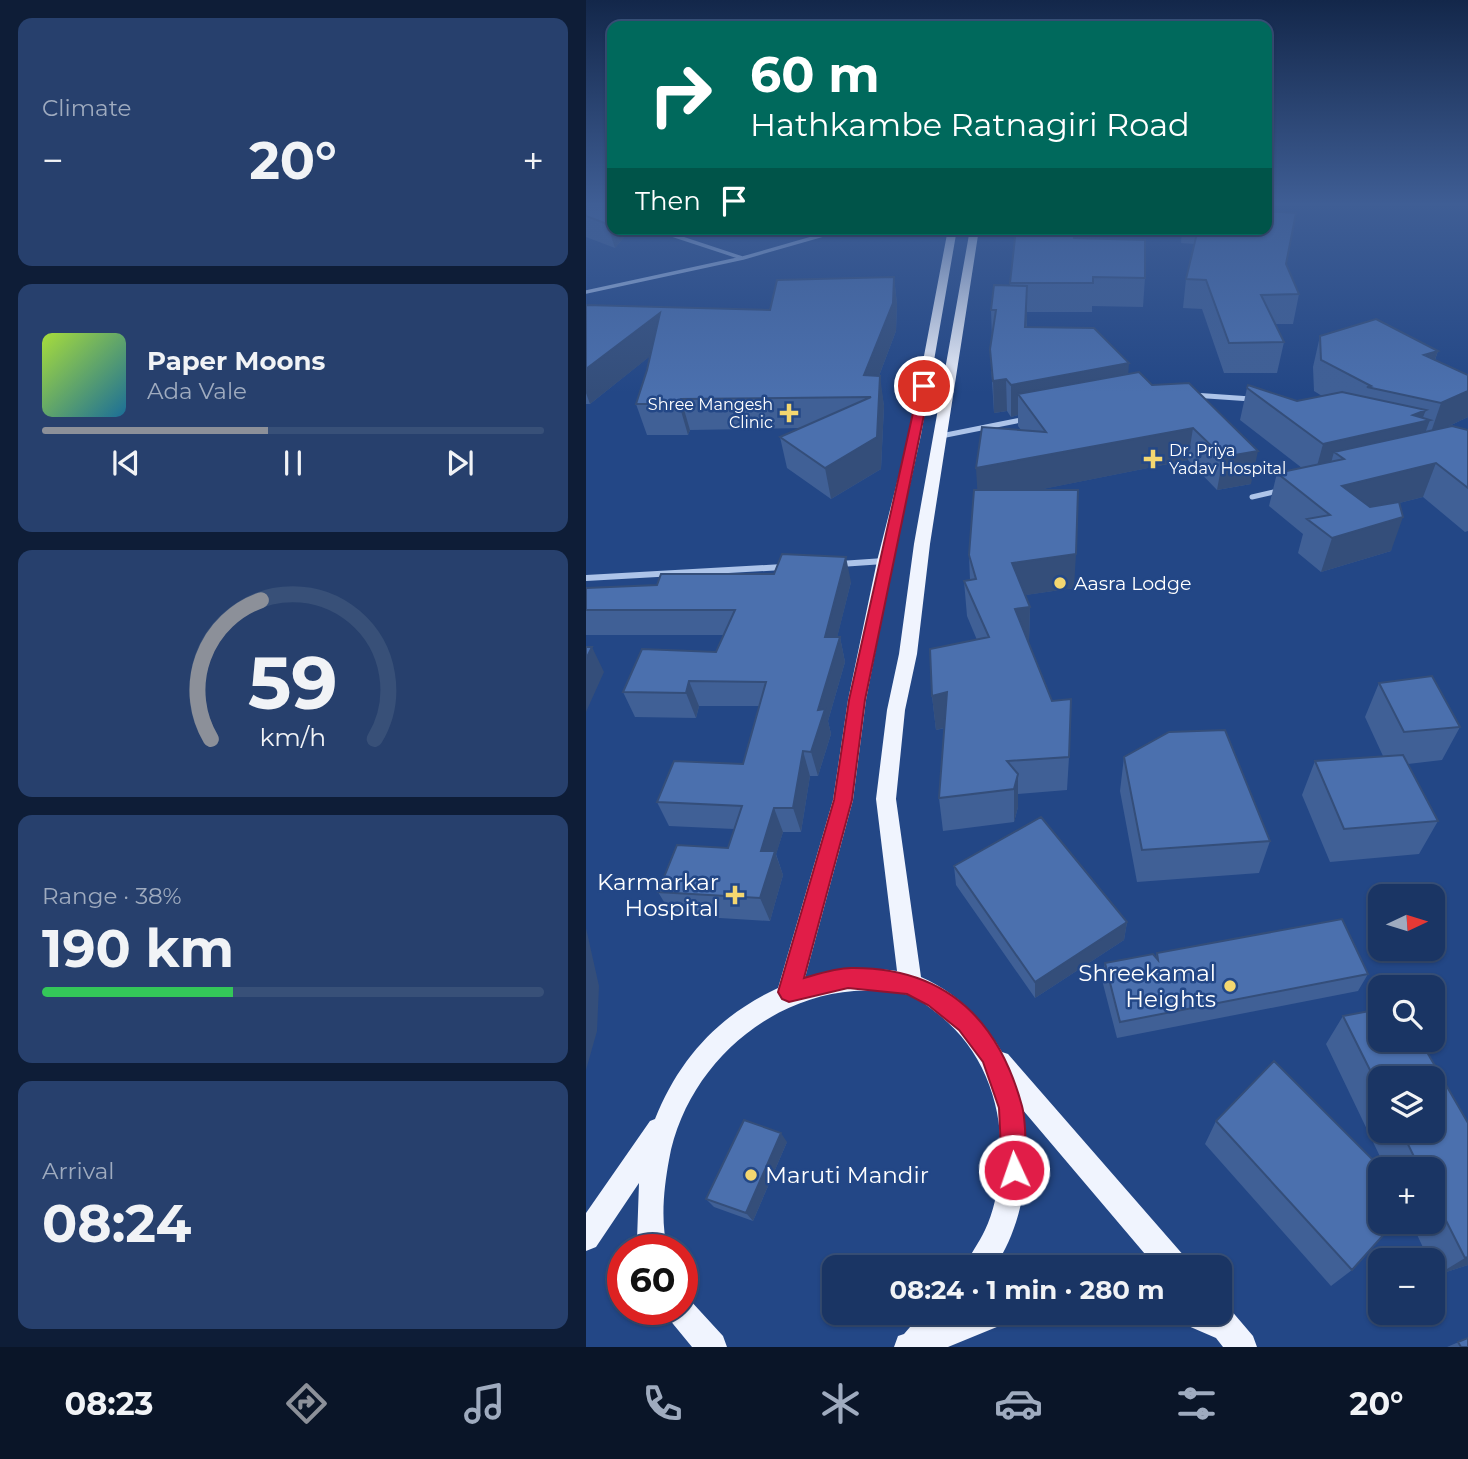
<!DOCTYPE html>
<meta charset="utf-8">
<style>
body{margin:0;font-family:Montserrat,sans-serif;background:#27406d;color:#f1f3f6;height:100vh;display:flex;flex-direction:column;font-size:26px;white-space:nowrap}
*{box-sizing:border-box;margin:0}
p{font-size:23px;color:#9fabbf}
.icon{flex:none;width:38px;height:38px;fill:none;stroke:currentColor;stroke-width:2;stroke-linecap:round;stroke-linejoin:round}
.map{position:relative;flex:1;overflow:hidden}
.drawer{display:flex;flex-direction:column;gap:18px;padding:18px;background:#0e1d37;width:586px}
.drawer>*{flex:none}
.top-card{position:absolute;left:21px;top:21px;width:665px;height:214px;border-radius:14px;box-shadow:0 2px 5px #0004,0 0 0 2px #385078;background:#00695c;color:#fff;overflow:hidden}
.needle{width:46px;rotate:86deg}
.buttons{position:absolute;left:782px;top:884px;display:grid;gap:14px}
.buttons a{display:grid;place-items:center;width:77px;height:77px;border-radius:14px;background:#1a3564;box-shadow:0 2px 5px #0004,0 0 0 2px #385078;font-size:35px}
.speed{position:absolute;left:21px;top:1234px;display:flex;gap:14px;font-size:35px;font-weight:700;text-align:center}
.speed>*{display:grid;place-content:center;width:91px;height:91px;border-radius:50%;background:#1a3564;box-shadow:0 2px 5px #0004,0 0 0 2px #385078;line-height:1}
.speed .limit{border:10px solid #d22;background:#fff;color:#111}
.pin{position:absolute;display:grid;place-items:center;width:60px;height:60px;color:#fff;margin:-30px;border:4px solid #fff;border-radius:50%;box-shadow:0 2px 7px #0007}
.me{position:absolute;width:77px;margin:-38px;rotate:357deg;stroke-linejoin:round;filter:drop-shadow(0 0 5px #0008)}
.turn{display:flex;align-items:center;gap:24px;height:147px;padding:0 28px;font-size:32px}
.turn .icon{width:91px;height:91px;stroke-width:2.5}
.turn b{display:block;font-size:49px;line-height:60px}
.then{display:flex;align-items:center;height:66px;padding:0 28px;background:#0003;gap:14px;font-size:26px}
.big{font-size:52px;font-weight:700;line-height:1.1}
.drawer .card{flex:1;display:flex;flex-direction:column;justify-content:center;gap:10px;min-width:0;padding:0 24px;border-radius:14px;background:#27406d}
.drawer .dial{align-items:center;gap:0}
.dial svg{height:182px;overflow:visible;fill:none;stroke:#385078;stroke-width:7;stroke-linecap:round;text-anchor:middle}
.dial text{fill:#f1f3f6;stroke:none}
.song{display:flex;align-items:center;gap:21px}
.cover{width:84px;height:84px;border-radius:10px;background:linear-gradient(135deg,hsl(80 70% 55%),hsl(200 70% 35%))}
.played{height:7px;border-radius:4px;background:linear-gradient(90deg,#8c9099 45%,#385078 45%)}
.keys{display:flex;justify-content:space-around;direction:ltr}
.heat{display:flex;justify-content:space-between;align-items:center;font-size:38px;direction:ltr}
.charge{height:10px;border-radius:5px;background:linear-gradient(90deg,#34c759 38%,#385078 0)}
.trip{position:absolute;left:236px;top:1255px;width:410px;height:70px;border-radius:14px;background:#1a3564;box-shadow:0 2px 5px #0004,0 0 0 2px #385078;font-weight:700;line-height:70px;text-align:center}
.menu{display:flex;height:112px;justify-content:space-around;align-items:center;background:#0a1528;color:#9fabbf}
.menu .icon{width:49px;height:49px}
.menu .current{color:#8c9099}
.menu b{font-size:32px;color:#f1f3f6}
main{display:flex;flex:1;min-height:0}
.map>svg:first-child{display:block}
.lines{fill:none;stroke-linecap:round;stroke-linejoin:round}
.street-far2{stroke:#adc4e9;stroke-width:3.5}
.street-far1{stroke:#adc4e9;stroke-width:5}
.street{stroke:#adc4e9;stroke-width:6}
.primary{fill:#f0f4fe;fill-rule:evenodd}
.wall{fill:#406096;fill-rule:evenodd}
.shaded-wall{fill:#344e7a}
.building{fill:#4b70ae;stroke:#344e7a;stroke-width:2}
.route{fill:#e11d48;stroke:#92132f;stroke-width:2}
.poi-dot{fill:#f4d770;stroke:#234786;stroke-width:2.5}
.labels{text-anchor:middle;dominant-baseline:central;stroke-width:5;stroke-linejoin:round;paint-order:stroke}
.far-poi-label{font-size:16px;fill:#fff;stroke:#234786;text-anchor:end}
.poi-label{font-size:19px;fill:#fff;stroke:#234786;text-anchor:start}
.near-poi-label{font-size:23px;fill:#fff;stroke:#234786;text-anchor:end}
</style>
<main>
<section class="drawer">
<div class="card"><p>Climate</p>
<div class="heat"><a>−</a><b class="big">20°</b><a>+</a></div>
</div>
<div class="card">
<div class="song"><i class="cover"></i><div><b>Paper Moons</b><p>Ada Vale</p></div></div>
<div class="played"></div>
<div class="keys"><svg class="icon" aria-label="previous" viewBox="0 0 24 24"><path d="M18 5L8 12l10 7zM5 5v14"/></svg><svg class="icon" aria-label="pause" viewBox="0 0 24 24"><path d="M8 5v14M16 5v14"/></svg><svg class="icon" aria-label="next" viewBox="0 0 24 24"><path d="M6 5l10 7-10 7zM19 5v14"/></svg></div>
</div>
<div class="card dial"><svg viewBox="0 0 100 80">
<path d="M14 69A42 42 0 1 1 86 69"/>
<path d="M14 69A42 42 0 0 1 36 8" stroke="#8c9099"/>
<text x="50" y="56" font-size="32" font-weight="700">59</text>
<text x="50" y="72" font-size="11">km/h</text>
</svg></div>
<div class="card"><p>Range · 38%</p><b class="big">190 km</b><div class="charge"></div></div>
<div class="card"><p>Arrival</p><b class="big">08:24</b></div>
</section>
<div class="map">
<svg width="882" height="1347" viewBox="0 0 882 1347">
<rect width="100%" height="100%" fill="#234786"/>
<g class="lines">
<path class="street-far2" d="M68,229L156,258
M0,292L157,258L258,229"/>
<path class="street-far1" d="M607,395L665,399
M355,436L440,419
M666,497L696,490"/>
<path class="street" d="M254,564L298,561
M0,578L197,567"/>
<path class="primary" d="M362,229H371L335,435L307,561L280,700L267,800L219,978C250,969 278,967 311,971L290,799L301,710L313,654L328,544L384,229H393L344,544L331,654L319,710L310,799L335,977C370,992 397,1019 416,1052L422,1054L599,1257L603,1267H570L436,1109C446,1163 439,1220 409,1267H379C384,1254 393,1243 399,1230C407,1214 413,1187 414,1169C419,1109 399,1051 352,1014C344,1008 335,1000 325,996C309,990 285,990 268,991C177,998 99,1071 83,1160C78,1187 74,1223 82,1250H54L51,1240L53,1183L10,1247L0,1251V1213L64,1121L69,1119C93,1059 133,1015 192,988L247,800L262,700L291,561L323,435Z
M96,1296L103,1299L137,1336L141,1347H106L83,1319L78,1309H96Z
M634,1299L638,1302L667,1336L671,1347H637L630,1338L593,1322L588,1312H634Z
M337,1312H428L423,1322L362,1347H308L312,1336L318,1334Z"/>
</g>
<path class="wall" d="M0,205H26V229H45L29,248L0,237Z
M430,229L488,238L559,278L557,307L506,306V312H441V327L542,374L553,372L665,484L631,490L602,460L451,490L488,588L439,595L444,607L443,641H442L483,757L481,790L432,794V807L428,822L357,831L353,798L359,728L350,730L346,696L391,640L381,616L378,581L384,580L383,555L391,490L435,430L432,426V415L425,417L421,411L408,413L404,349L406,339L405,310L424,285Z
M596,229H681L700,264L713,294L707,324H689L698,342L691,373H638L616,309L597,308L600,279L609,244L595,243Z
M308,277L311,304L310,331L293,376L298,406L295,469L245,499L201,468L194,437L214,428L104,430L102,435H61L50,404L61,370L64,356L4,404H0V305L184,310Z
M734,336L852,351L849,360L882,375V417L861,427L882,430V531L879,532L837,497L813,503L805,551L735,572L712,553L717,534L683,506L691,473L716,468L654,420L661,388L711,401L736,396L728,391L727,367Z
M265,582L251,637H254L259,662L242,721L245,734L232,776H224L215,832H197L190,854L197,875L184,921L86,915L72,892L142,848L148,829L83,826L71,802L157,764L173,706H113L110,718L49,717L37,692L130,652L138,635H0V588Z
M793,683L874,727L856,760L822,764L852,821L833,854L744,862L716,795L729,761L797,756L779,717Z
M538,757L684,841L673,873L551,882L534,791Z
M368,866L541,922L538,940L449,998L370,885Z
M571,953L782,974L772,991L531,1038L516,980L519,963L570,957Z
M757,1016L882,1123V1265L851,1275L847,1268V1260H843L825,1222H847V1169H800L740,1044ZM794,1078L847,1130H794Z
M630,1121L766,1270L745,1286L619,1144Z
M201,1142L167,1221L128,1207L120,1199Z
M882,1338V1347H861Z"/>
<path class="shaded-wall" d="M26,219V229H45L29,248L21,224Z
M308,277L311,304L310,331L285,397L278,375Z
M441,286V315L439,358V327Z
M74,313L82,342L4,404L0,393V369Z
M852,351L841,382L838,355Z
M543,363L541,394H432V415L425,417V385Z
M294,376L298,406L295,469L245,499L239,468L291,437Z
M420,379L421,411L408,413L407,381Z
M882,391V417L844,435L855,403Z
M95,399L104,430L102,435L93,404Z
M840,410L835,422L844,420L832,452L758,459L748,452L742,474L728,477L737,444L827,415Z
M607,428L602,460L392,502L390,468Z
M672,451L665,484L631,490L637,457Z
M850,463L837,497L746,520L756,486Z
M817,517L805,551L735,572L746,538Z
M490,554L488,588L426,597V563Z
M260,557L265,582L245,662L239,637Z
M444,607L443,641L430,644L429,609Z
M254,637L259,662L242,721L245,734L232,776L225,752L232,710Z
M6,647L18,672L0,712V659Z
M103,681L113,706L110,718L100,693Z
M361,692L365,726L350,730L346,696Z
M217,751L224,776L215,832L207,808Z
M432,774V807L428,822V789Z
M188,808L197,832L190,855L197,875L184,921L174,898L175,851Z
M541,922L538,940L449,998V982Z
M0,928L13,986L11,1031L0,1070Z
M195,1133L201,1142L167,1221L160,1213Z
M882,1257V1265L851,1275L879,1258Z"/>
<path class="building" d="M0,205H26V219L21,224L0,216Z
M681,211L710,213L700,264L713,294L675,295L698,342L643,343L620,280L600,279L612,229H681Z
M430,229H488V238L559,240V278L507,277V283H424Z
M308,277L307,303L278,375L294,376L291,437L239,468L194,437L285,397L95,399L93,404H50L61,370L74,313L0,369V305L184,310L191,280Z
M408,285L441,286L439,327L508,328L543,363L425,385L420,379L407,381L404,349L410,310H405Z
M790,319L852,351L838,355L882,375V391L855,403L781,387L785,386L735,360L734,336Z
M553,372L566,385L603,383L672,451L637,457L607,428L390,468L396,427L460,432L432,394Z
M662,385L711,401L756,392L840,410L827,415L844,420L737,444L661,388Z
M866,426L882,430V488L850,463L756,486L784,507L813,502L817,517L746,538L721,519L744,515L691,473L758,459L748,452Z
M388,490H492L490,554L426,563L444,607L429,609L466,701L485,699L483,757L421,761L432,774L428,789L353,798L361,692L346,696L344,649L403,637L378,581L390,579L383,555Z
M196,554L260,557L239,637H254L232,710L239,709L225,752L217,751L207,808H188L175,851H189L174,898L72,892L91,845L142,848L156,806L71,802L88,761L157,764L180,682L103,681L100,693L37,692L56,649L130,652L149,610H0V588L71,585L75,574H188Z
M0,647H6L0,659Z
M846,676L874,727L818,732L793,683Z
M639,730L684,841L556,850L538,757L583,732Z
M817,755L852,821L758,829L729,761Z
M455,817L541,922L449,982L368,866Z
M756,919L782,974L534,1022L519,963L567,954L572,960L571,953Z
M794,1009V1040H834L882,1123V1257L879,1258L847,1195V1169H834L815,1130H847V1078H794V1090L757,1016Z
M688,1061L796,1169H794V1222H809L766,1270L630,1121Z
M158,1120L195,1133L160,1213L120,1199Z
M882,1338V1347H875L872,1342Z"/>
<linearGradient id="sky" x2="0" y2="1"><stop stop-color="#13274a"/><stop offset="0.52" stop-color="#3f5e95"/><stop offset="1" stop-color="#3f5e95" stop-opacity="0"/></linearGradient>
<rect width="882" height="393" fill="url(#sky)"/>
<path class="route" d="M338,382L344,386L279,700L266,800L218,978C232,974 250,968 265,968C358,967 412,1018 436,1106C441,1125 439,1149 440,1170L437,1178L428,1182L419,1178L416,1170L413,1108L397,1062L373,1030L342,1005L321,994L262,988L203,1002L196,999L192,992L248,800L263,700L333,386Z"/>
<g class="poi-dot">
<path d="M199.5 402.5h7v7h7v7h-7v7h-7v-7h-7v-7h7z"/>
<path d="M563.5 448.5h7v7h7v7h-7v7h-7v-7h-7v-7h7z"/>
<circle cx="474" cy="583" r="7"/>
<path d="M145.5 884.5h7v7h7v7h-7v7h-7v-7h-7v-7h7z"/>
<circle cx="644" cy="986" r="7"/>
<circle cx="165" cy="1175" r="7"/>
</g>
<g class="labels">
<g class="far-poi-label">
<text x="187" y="404">Shree Mangesh<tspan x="187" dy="18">Clinic</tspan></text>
<text x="583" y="450" text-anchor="start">Dr. Priya<tspan x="583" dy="18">Yadav Hospital</tspan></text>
</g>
<g class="poi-label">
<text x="488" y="583">Aasra Lodge</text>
</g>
<g class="near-poi-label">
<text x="133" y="882">Karmarkar<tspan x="133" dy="26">Hospital</tspan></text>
<text x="630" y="973">Shreekamal<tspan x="630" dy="26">Heights</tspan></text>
<text x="179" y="1175" text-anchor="start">Maruti Mandir</text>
</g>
</g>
</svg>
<div class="buttons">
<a><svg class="needle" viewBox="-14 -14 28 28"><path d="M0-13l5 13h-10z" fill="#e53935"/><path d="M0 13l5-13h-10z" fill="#9fabbf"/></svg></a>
<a><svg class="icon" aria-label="search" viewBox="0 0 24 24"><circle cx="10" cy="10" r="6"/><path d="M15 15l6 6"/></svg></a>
<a><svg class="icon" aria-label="layers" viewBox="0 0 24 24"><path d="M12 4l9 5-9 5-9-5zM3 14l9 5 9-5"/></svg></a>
<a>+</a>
<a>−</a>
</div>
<div class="speed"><div class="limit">60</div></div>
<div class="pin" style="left:338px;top:386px;background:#d93025"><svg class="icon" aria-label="arrive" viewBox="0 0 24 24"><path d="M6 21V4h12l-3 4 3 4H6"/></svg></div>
<svg class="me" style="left:428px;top:1170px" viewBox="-20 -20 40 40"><circle r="17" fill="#e11d48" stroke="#fff" stroke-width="3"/><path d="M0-11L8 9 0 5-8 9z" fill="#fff"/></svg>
<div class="trip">08:24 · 1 min · 280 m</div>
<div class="top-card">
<div class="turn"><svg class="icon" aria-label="right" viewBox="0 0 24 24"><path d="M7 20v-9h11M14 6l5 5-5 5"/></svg><div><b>60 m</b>Hathkambe Ratnagiri Road</div></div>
<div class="then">Then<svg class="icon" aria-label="arrive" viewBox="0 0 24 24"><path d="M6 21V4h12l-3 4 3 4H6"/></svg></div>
</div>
</div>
</main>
<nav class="menu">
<b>08:23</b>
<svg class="icon current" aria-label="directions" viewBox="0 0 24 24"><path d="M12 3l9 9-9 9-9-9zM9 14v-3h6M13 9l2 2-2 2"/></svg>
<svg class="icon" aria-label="music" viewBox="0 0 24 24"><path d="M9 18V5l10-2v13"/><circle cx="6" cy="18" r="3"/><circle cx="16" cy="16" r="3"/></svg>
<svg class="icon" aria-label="phone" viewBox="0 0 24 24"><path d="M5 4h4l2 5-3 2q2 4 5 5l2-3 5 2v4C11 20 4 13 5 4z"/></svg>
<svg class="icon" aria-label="climate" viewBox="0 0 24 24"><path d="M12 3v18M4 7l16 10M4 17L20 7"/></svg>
<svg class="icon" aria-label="car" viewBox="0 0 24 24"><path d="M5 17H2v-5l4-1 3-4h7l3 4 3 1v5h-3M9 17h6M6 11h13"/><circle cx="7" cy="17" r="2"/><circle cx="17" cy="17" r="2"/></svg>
<svg class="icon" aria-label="filters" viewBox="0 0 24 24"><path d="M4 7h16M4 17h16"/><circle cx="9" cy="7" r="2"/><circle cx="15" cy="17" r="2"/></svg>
<b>20°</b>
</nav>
